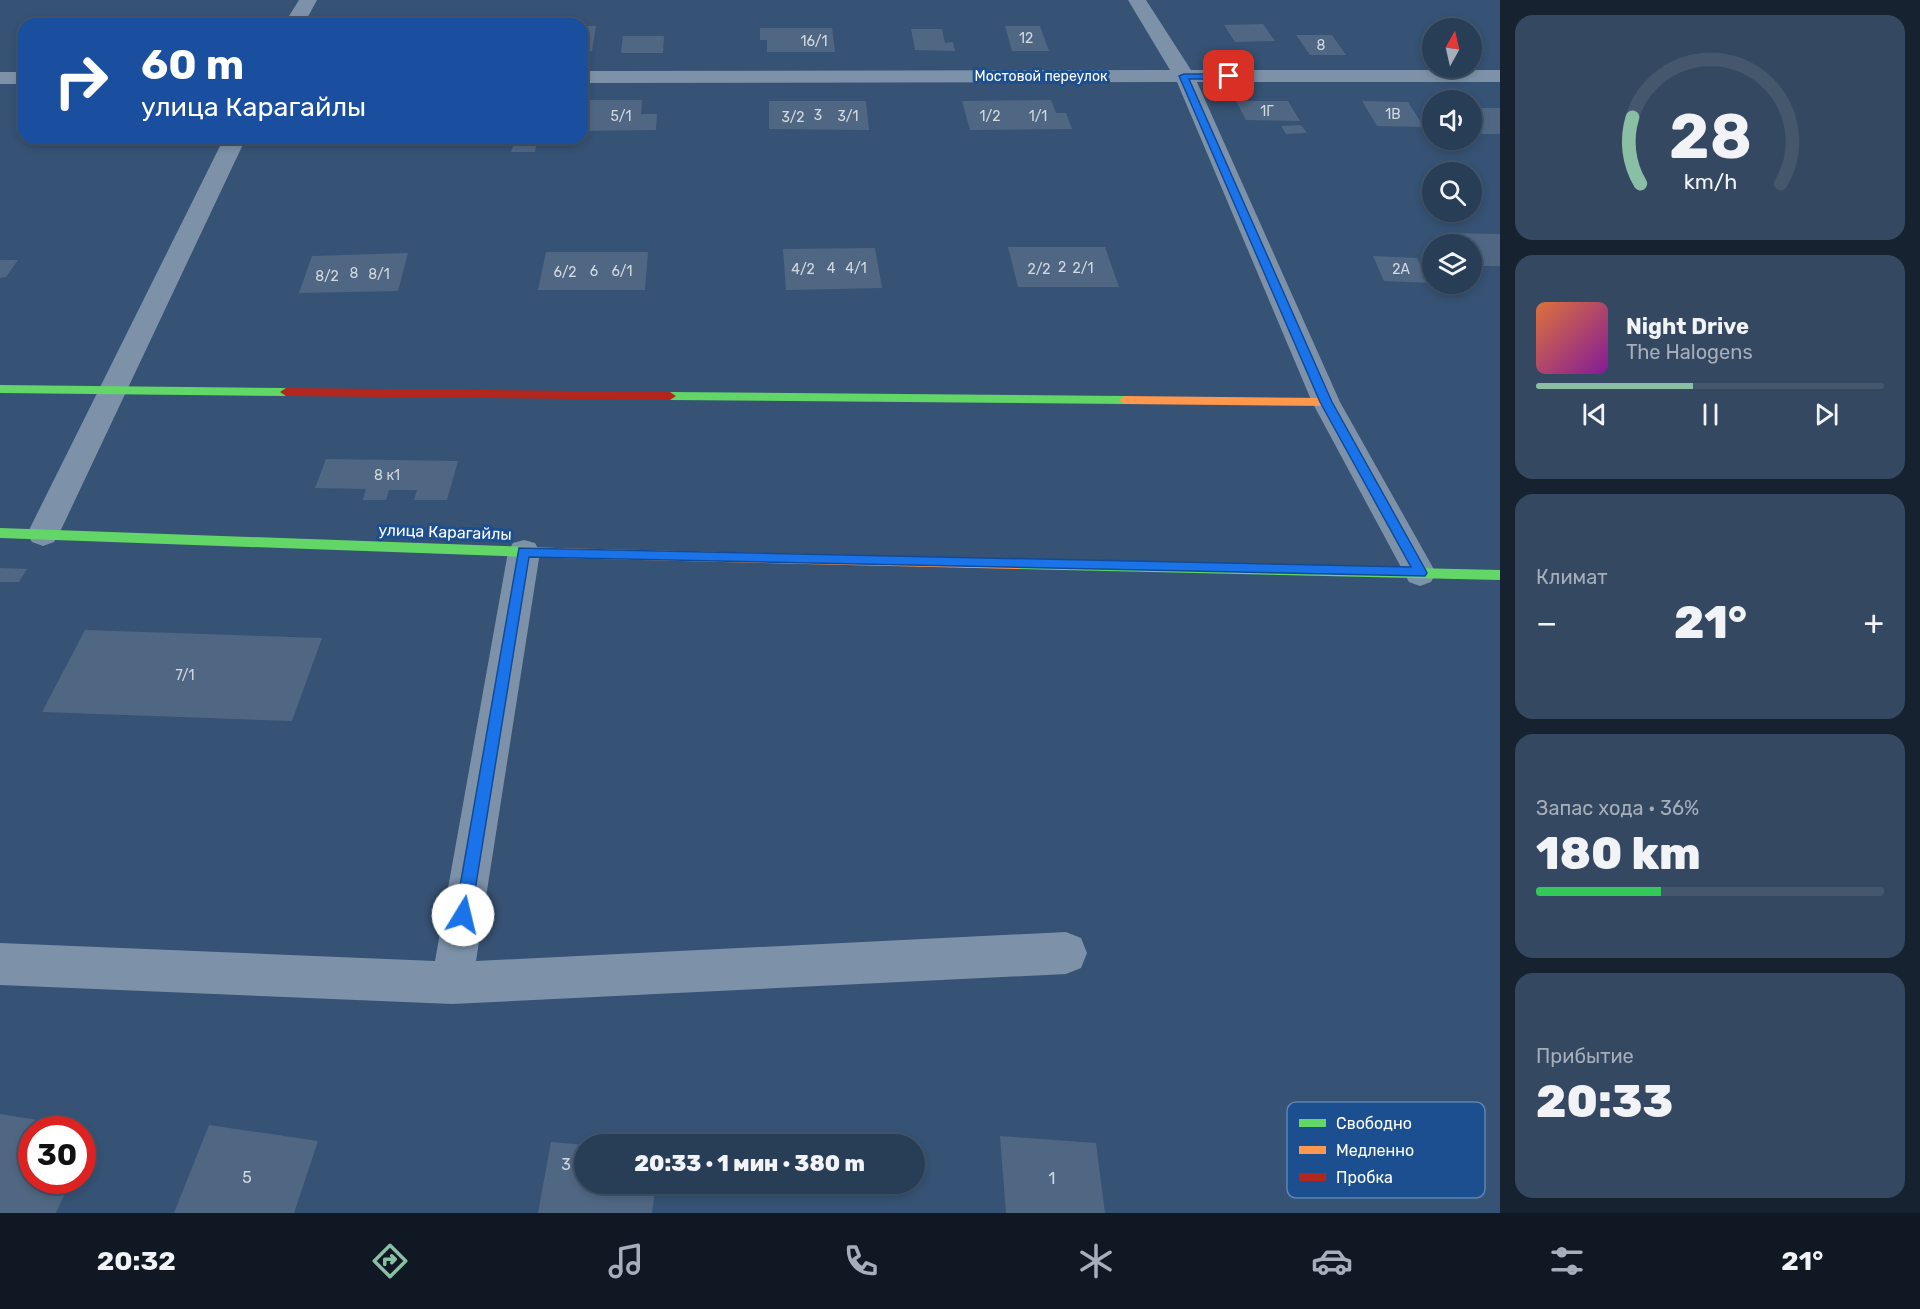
<!DOCTYPE html>
<html lang="ru">
<meta charset="utf-8">
<style>
body{margin:0;font-family:Rubik,sans-serif;background:#344961;color:#f1f3f6;height:100vh;display:flex;flex-direction:column;font-size:22px;white-space:nowrap}
*{box-sizing:border-box;margin:0}
p{font-size:20px;color:#a5aeba}
.icon{flex:none;width:33px;height:33px;fill:none;stroke:currentColor;stroke-width:2;stroke-linecap:round;stroke-linejoin:round}
.map{position:relative;flex:1;overflow:hidden}
.side{display:flex;flex-direction:column;gap:15px;padding:15px;background:#162230;width:420px}
.side>*{flex:none}
.top-card{position:absolute;left:18px;top:18px;width:570px;height:126px;border-radius:18px;box-shadow:0 3px 9px #0003,0 0 0 2px #44576d;background:#1a4fa0;color:#fff;overflow:hidden}
.needle{width:39px;rotate:8deg}
.buttons{position:absolute;left:1422px;top:18px;display:grid;gap:12px}
.buttons a{display:grid;place-items:center;width:60px;height:60px;border-radius:50%;background:#283e57;box-shadow:0 3px 9px #0003,0 0 0 2px #44576d;font-size:30px}
.speed{position:absolute;left:18px;top:1116px;display:flex;gap:12px;font-size:30px;font-weight:700;text-align:center}
.speed>*{display:grid;place-content:center;width:78px;height:78px;border-radius:50%;background:#283e57;box-shadow:0 3px 9px #0003,0 0 0 2px #44576d;line-height:1}
.speed .limit{border:9px solid #d22;background:#fff;color:#111}
.pin{position:absolute;display:grid;place-items:center;width:51px;height:51px;color:#fff;margin:-26px;border-radius:12px;box-shadow:0 3px 9px #0006}
.me{position:absolute;width:66px;margin:-33px;rotate:9deg;stroke-linejoin:round;filter:drop-shadow(0 0 4px #0008)}
.turn{display:flex;align-items:center;gap:21px;height:126px;padding:0 24px;font-size:27px}
.turn .icon{width:78px;height:78px;stroke-width:2.5}
.turn b{display:block;font-size:42px;line-height:51px}
.big{font-size:45px;font-weight:800;line-height:1.1}
.side .card{flex:1;display:flex;flex-direction:column;justify-content:center;gap:9px;min-width:0;padding:0 21px;border-radius:18px;background:#344961}
.side .dial{align-items:center;gap:0}
.dial svg{height:156px;overflow:visible;fill:none;stroke:#44576d;stroke-width:7;stroke-linecap:round;text-anchor:middle}
.dial text{fill:#f1f3f6;stroke:none}
.song{display:flex;align-items:center;gap:18px}
.cover{width:72px;height:72px;border-radius:9px;background:linear-gradient(135deg,hsl(20 70% 55%),hsl(290 70% 35%))}
.played{height:6px;border-radius:3px;background:linear-gradient(90deg,#8abfa5 45%,#44576d 45%)}
.keys{display:flex;justify-content:space-around;direction:ltr}
.heat{display:flex;justify-content:space-between;align-items:center;font-size:33px;direction:ltr}
.charge{height:9px;border-radius:4px;background:linear-gradient(90deg,#34c759 36%,#44576d 0)}
.trip{position:absolute;left:574px;top:1134px;width:351px;height:60px;border-radius:30px;background:#283e57;box-shadow:0 3px 9px #0003,0 0 0 2px #44576d;font-weight:800;line-height:60px;text-align:center}
.tab-bar{display:flex;height:96px;justify-content:space-around;align-items:center;background:#101923;color:#a5aeba}
.tab-bar .icon{width:42px;height:42px}
.tab-bar .on{color:#8abfa5}
.tab-bar b{font-size:27px;color:#f1f3f6}
main{display:flex;flex:1;min-height:0}
.map>svg:first-child{display:block}
.building{fill:#506783}
.lines{fill:none;stroke-linecap:round;stroke-linejoin:round}
.street{fill:#7d92a8;fill-rule:evenodd}
.fast{fill:#63d668;fill-rule:evenodd}
.slow{fill:#ff974d;fill-rule:evenodd}
.jam{fill:#b3261e;fill-rule:evenodd}
.route{fill:#1a73e8;stroke:#114b97;stroke-width:1.5}
.labels{text-anchor:middle;dominant-baseline:central;stroke-width:6;stroke-linejoin:round;paint-order:stroke}
.number-label{font-size:14px;fill:#d3d9e0}
.far-street-label{font-size:14px;fill:#fff;stroke:#1b4f8f}
.street-label{font-size:16px;fill:#fff;stroke:#1b4f8f}
.near-number-label{font-size:16px;fill:#d3d9e0}
.key{fill:#1b4f8f;stroke:#5f84b1;stroke-width:1.5}
.key-label{font-size:16px;fill:#fff}
</style>
<main>
<div class="map">
<svg width="1500" height="1213" viewBox="0 0 1500 1213">
<rect width="100%" height="100%" fill="#365274"/>
<path class="building" d="M1263,24L1275,41L1235,42L1224,25Z
M582,26H596L592,51H582Z
M1005,26H1040L1049,51H1012Z
M760,28H832L835,52H767V40H760Z
M911,29H942L945,43L953,42L955,51L915,50Z
M1296,35H1332L1346,55H1310Z
M623,36H664L663,53H621Z
M1472,37L1485,51L1472,52Z
M582,100H642L641,114H657L656,130L582,131Z
M1051,100L1056,113H1066L1072,129L970,130L962,101Z
M769,101H866L869,130L769,129Z
M1236,101H1288L1300,121L1246,120Z
M1362,101L1408,102L1424,127L1377,126Z
M1472,108H1500V134H1472Z
M1301,125L1307,133L1286,134L1281,126Z
M493,138H565L564,145L536,146L535,152H511L513,146H491Z
M1449,233L1500,234V266H1472V244H1457Z
M1008,247H1105L1119,287H1018Z
M875,248L882,288L786,290L783,249Z
M546,252H648L645,290H538Z
M408,253L398,291L299,293L312,256Z
M1373,256L1417,258L1430,283L1384,281Z
M0,260H18L6,277L0,278Z
M326,459L458,461L447,500H414L417,490H389L386,500H363L366,489L315,488Z
M0,568L27,569L19,582H0Z
M85,630L322,638L292,721L42,712Z
M0,1114L44,1121L40,1130H32V1180H71L56,1213H0Z
M209,1125L318,1141L294,1213H174Z
M1000,1136L1096,1143L1105,1213H1006Z
M551,1142L585,1145V1184H656L652,1213H538Z"/>
<g class="lines">
<path class="street" d="M299,0H317L304,24H284Z
M1128,0H1146L1191,70H1500V82H1197L1340,402L1436,573L1431,582L1420,586L1409,582L1312,402L1177,82L582,83V71L1170,70Z
M0,72H24V84H0Z
M224,138H246L59,534L54,542L43,546L32,542L27,534Z
M524,540L535,543L540,552L476,961L1066,932L1081,938L1087,953L1081,968L1066,974L452,1004L0,985V943L435,961L508,552L513,543Z"/>
<path class="fast" d="M0,385L286,388L292,392L286,396L0,393Z
M670,392L1125,396L1131,400L1125,404L670,400L664,396Z
M0,528L557,548L563,553L557,558L0,538Z
M1019,559L1500,570V580L1019,569L1012,564Z"/>
<path class="slow" d="M1125,396L1326,398L1332,402L1326,406L1125,404L1119,400Z
M557,548L1019,559L1026,564L1019,569L557,558L551,553Z"/>
<path class="jam" d="M286,388L670,392L676,396L670,400L286,396L280,392Z"/>
</g>
<path class="route" d="M1184,74H1229L1233,76L1229,79H1189L1332,402L1425,569L1427,573L1425,576L529,557L471,915L469,921L463,923L457,921L455,915L519,548L1411,567L1320,402L1179,76Z"/>
<g class="labels">
<g class="number-label">
<text x="1026" y="38">12</text>
<text x="814" y="41">16/1</text>
<text x="1321" y="45">8</text>
<text x="1267" y="111">1Г</text>
<text x="1393" y="114">1В</text>
<text x="818" y="115">3</text>
<text x="621" y="116">5/1</text>
<text x="848" y="116">3/1</text>
<text x="990" y="116">1/2</text>
<text x="1038" y="116">1/1</text>
<text x="793" y="117">3/2</text>
<text x="1062" y="267">2</text>
<text x="831" y="268">4</text>
<text x="856" y="268">4/1</text>
<text x="1083" y="268">2/1</text>
<text x="803" y="269">4/2</text>
<text x="1039" y="269">2/2</text>
<text x="1401" y="269">2А</text>
<text x="594" y="271">6</text>
<text x="622" y="271">6/1</text>
<text x="565" y="272">6/2</text>
<text x="354" y="273">8</text>
<text x="379" y="274">8/1</text>
<text x="327" y="276">8/2</text>
<text x="387" y="475">8 к1</text>
<text x="185" y="675">7/1</text>
</g>
<g class="far-street-label">
<text x="1041" y="76">Мостовой переулок</text>
</g>
<g class="street-label">
<text transform="translate(445 532) rotate(2)">улица Карагайлы</text>
</g>
<g class="near-number-label">
<text x="566" y="1164">3</text>
<text x="247" y="1177">5</text>
<text x="1052" y="1178">1</text>
</g>
</g>
<rect x="1287" y="1102" width="198" height="96" rx="9" class="key"/>
<rect x="1299" y="1119" width="27" height="8" fill="#63d668"/>
<rect x="1299" y="1146" width="27" height="8" fill="#ff974d"/>
<rect x="1299" y="1173" width="27" height="8" fill="#b3261e"/>
<g class="key-label">
<text x="1336" y="1129">Свободно</text>
<text x="1336" y="1156">Медленно</text>
<text x="1336" y="1183">Пробка</text>
</g>
</svg>
<div class="buttons">
<a><svg class="needle" viewBox="-14 -14 28 28"><path d="M0-13l5 13h-10z" fill="#e53935"/><path d="M0 13l5-13h-10z" fill="#a5aeba"/></svg></a>
<a><svg class="icon" aria-label="sound" viewBox="0 0 24 24"><path d="M4 9h4l5-4v14l-5-4H4zM17 9q2 3 0 6"/></svg></a>
<a><svg class="icon" aria-label="search" viewBox="0 0 24 24"><circle cx="10" cy="10" r="6"/><path d="M15 15l6 6"/></svg></a>
<a><svg class="icon" aria-label="layers" viewBox="0 0 24 24"><path d="M12 4l9 5-9 5-9-5zM3 14l9 5 9-5"/></svg></a>
</div>
<div class="speed"><div class="limit">30</div></div>
<div class="pin" style="left:1229px;top:76px;background:#d93025"><svg class="icon" aria-label="arrive" viewBox="0 0 24 24"><path d="M6 21V4h12l-3 4 3 4H6"/></svg></div>
<svg class="me" style="left:463px;top:915px" viewBox="-20 -20 40 40"><circle r="19" fill="#fff"/><path d="M0-13L10 11 0 6-10 11z" fill="#1a73e8"/></svg>
<div class="trip">20:33 · 1 мин · 380 m</div>
<div class="top-card">
<div class="turn"><svg class="icon" aria-label="right" viewBox="0 0 24 24"><path d="M7 20v-9h11M14 6l5 5-5 5"/></svg><div><b>60 m</b>улица Карагайлы</div></div>
</div>
</div>
<section class="side">
<div class="card dial"><svg viewBox="0 0 100 80">
<path d="M14 69A42 42 0 1 1 86 69"/>
<path d="M14 69A42 42 0 0 1 10 35" stroke="#8abfa5"/>
<text x="50" y="56" font-size="32" font-weight="700">28</text>
<text x="50" y="72" font-size="11">km/h</text>
</svg></div>
<div class="card">
<div class="song"><i class="cover"></i><div><b>Night Drive</b><p>The Halogens</p></div></div>
<div class="played"></div>
<div class="keys"><svg class="icon" aria-label="previous" viewBox="0 0 24 24"><path d="M18 5L8 12l10 7zM5 5v14"/></svg><svg class="icon" aria-label="pause" viewBox="0 0 24 24"><path d="M8 5v14M16 5v14"/></svg><svg class="icon" aria-label="next" viewBox="0 0 24 24"><path d="M6 5l10 7-10 7zM19 5v14"/></svg></div>
</div>
<div class="card"><p>Климат</p>
<div class="heat"><a>−</a><b class="big">21°</b><a>+</a></div>
</div>
<div class="card"><p>Запас хода · 36%</p><b class="big">180 km</b><div class="charge"></div></div>
<div class="card"><p>Прибытие</p><b class="big">20:33</b></div>
</section>
</main>
<nav class="tab-bar">
<b>20:32</b>
<svg class="icon on" aria-label="directions" viewBox="0 0 24 24"><path d="M12 3l9 9-9 9-9-9zM9 14v-3h6M13 9l2 2-2 2"/></svg>
<svg class="icon" aria-label="music" viewBox="0 0 24 24"><path d="M9 18V5l10-2v13"/><circle cx="6" cy="18" r="3"/><circle cx="16" cy="16" r="3"/></svg>
<svg class="icon" aria-label="phone" viewBox="0 0 24 24"><path d="M5 4h4l2 5-3 2q2 4 5 5l2-3 5 2v4C11 20 4 13 5 4z"/></svg>
<svg class="icon" aria-label="climate" viewBox="0 0 24 24"><path d="M12 3v18M4 7l16 10M4 17L20 7"/></svg>
<svg class="icon" aria-label="car" viewBox="0 0 24 24"><path d="M5 17H2v-5l4-1 3-4h7l3 4 3 1v5h-3M9 17h6M6 11h13"/><circle cx="7" cy="17" r="2"/><circle cx="17" cy="17" r="2"/></svg>
<svg class="icon" aria-label="filters" viewBox="0 0 24 24"><path d="M4 7h16M4 17h16"/><circle cx="9" cy="7" r="2"/><circle cx="15" cy="17" r="2"/></svg>
<b>21°</b>
</nav>
